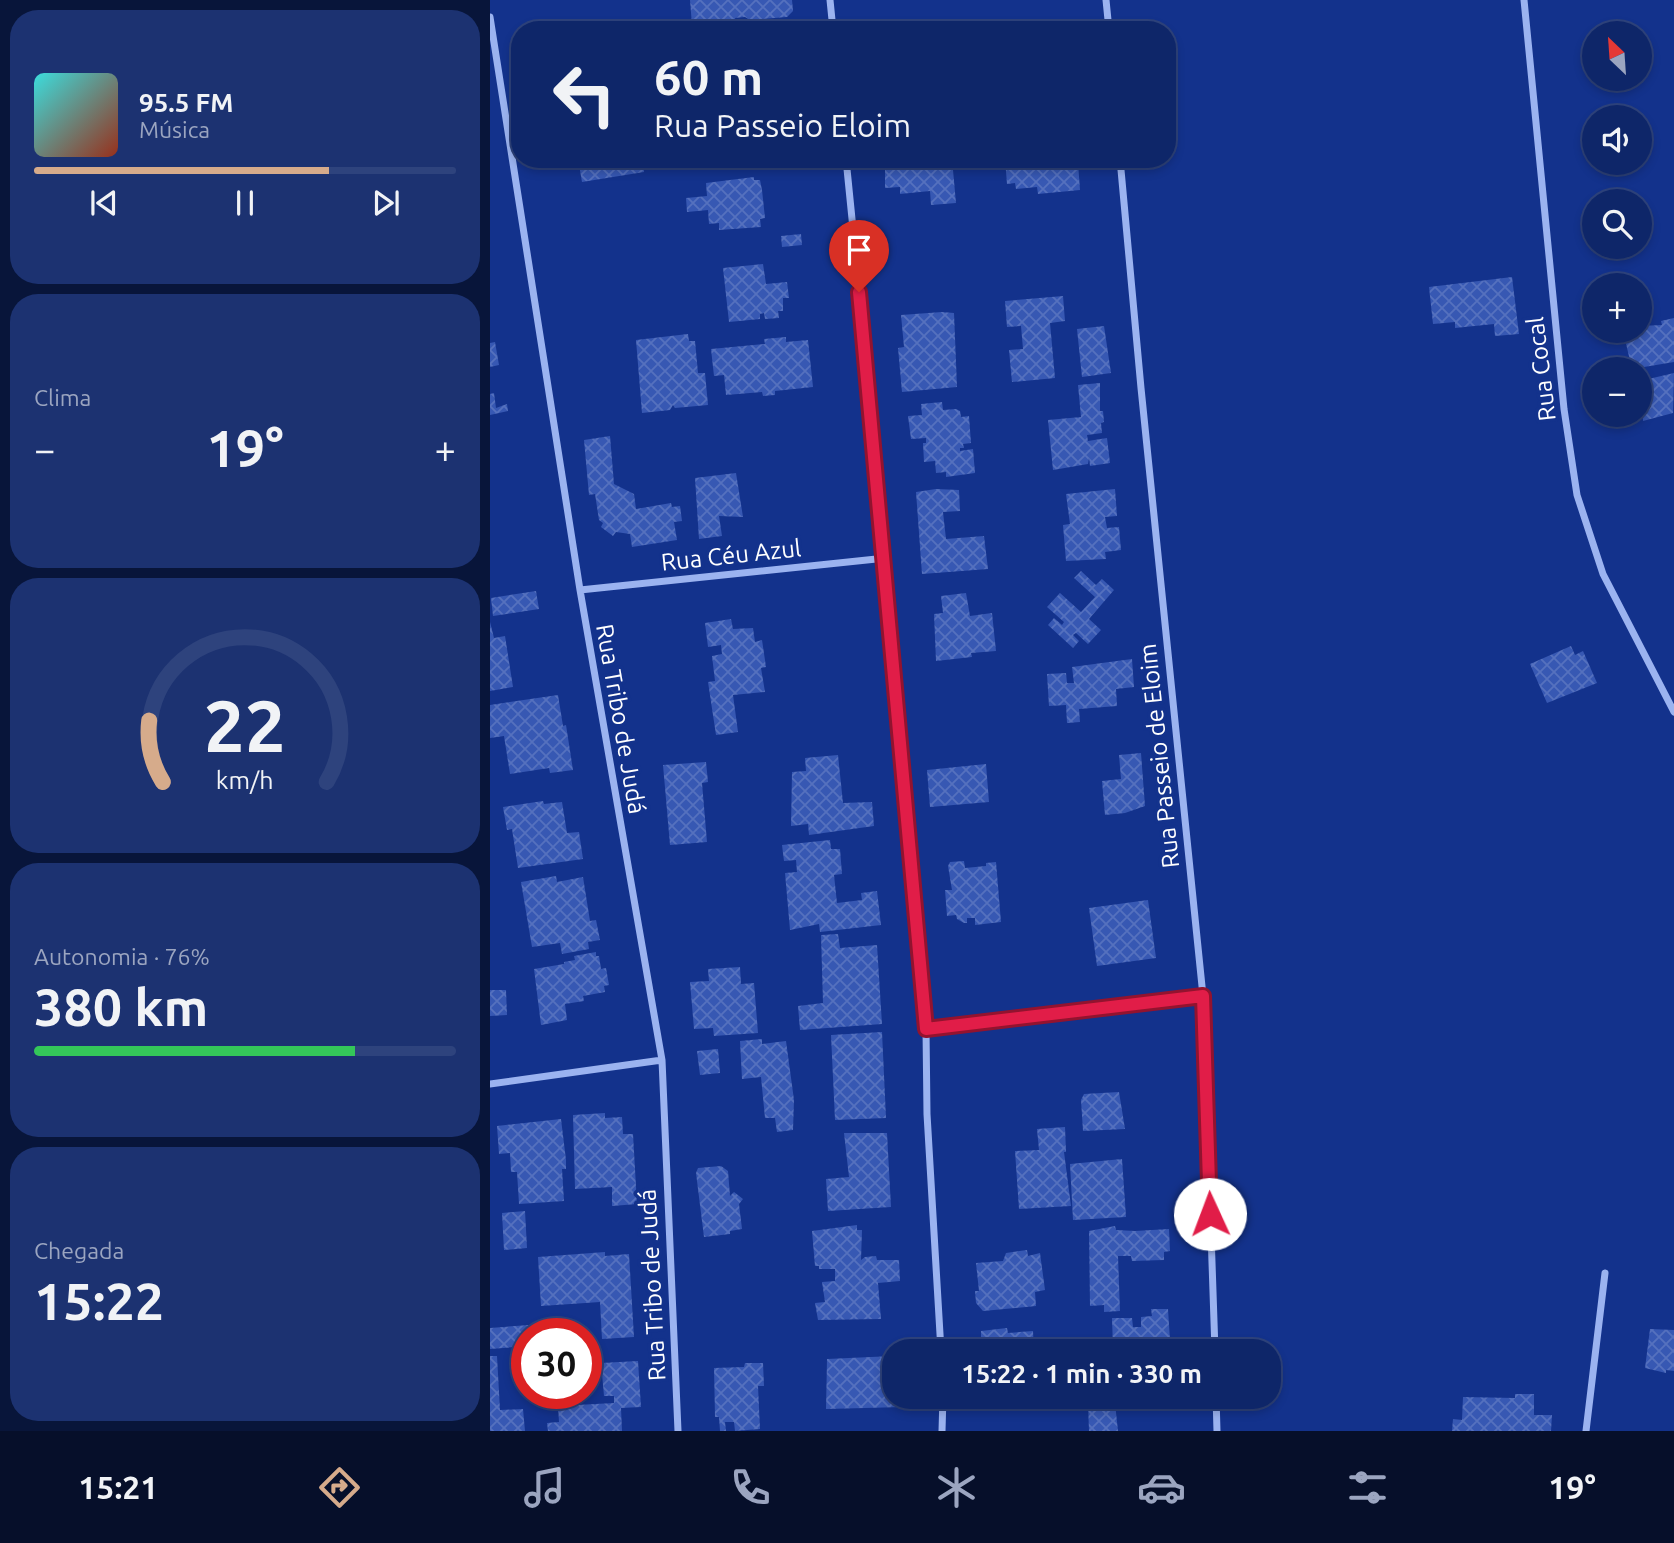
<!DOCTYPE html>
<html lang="pt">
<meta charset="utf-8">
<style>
body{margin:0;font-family:Ubuntu,sans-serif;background:#1c3271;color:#f1f3f6;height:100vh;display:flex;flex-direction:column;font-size:26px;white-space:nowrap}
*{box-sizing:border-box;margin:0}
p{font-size:23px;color:#9ba5c0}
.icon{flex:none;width:38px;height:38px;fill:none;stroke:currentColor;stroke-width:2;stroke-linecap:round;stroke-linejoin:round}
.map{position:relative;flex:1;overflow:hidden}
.side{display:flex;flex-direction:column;gap:10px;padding:10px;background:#08153a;width:490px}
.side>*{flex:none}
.guide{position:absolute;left:21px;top:21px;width:665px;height:147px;border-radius:28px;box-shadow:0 4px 10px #0003,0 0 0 2px #2e437d;background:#0e2669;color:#f1f3f6;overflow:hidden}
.needle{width:46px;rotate:335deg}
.tools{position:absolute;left:1092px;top:21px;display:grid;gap:14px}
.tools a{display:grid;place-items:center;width:70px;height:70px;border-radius:50%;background:#0e2669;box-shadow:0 4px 10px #0003,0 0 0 2px #2e437d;font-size:35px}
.speed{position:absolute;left:21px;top:1318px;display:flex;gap:14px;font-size:35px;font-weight:700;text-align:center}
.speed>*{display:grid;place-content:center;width:91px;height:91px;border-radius:50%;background:#0e2669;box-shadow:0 4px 10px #0003,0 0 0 2px #2e437d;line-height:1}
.speed .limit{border:10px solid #d22;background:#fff;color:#111}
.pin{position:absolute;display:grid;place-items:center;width:60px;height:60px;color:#fff;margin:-72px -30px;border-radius:50% 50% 50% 0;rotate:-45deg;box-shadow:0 0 7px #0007}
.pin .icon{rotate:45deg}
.me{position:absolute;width:77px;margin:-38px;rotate:358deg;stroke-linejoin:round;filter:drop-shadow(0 0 5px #0008)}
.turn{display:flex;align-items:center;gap:24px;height:147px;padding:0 28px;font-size:32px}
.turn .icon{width:91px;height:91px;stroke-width:2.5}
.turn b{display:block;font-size:49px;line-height:60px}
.big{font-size:52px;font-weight:700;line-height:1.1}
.side .card{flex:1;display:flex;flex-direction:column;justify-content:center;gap:10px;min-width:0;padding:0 24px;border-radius:28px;background:#1c3271}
.side .dial{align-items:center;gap:0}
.dial svg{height:182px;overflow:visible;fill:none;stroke:#2e437d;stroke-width:7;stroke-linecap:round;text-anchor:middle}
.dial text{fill:#f1f3f6;stroke:none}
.song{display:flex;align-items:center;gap:21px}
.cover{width:84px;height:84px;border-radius:10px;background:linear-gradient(135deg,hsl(180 70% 55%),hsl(10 70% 35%))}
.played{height:7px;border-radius:4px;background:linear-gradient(90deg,#d6ab8b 70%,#2e437d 70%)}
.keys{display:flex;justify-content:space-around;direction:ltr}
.heat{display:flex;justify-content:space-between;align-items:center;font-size:38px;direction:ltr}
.charge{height:10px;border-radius:5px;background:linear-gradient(90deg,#34c759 76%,#2e437d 0)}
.trip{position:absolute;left:392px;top:1339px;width:399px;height:70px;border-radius:28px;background:#0e2669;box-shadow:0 4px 10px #0003,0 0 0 2px #2e437d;font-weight:700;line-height:70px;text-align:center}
.tabs{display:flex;height:112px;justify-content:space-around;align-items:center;background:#060f2a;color:#9ba5c0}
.tabs .icon{width:49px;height:49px}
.tabs .active{color:#d6ab8b}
.tabs b{font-size:32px;color:#f1f3f6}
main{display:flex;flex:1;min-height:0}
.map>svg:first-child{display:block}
.building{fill:url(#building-cross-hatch)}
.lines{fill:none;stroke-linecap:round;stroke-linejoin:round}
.street{stroke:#9bb3f0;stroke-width:7}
.route-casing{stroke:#92132f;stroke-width:18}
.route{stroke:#e11d48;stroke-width:12}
.labels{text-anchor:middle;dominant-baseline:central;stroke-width:7;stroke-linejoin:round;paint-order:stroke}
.street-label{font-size:24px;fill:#fff;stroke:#13328c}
</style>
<main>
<section class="side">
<div class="card">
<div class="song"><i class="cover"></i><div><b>95.5 FM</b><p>Música</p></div></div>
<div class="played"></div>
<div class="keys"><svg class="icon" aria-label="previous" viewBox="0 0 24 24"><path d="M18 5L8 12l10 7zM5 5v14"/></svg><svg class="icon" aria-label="pause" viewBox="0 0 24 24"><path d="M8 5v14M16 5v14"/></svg><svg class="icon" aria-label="next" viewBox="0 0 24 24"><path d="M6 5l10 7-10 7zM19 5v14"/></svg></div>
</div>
<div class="card"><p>Clima</p>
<div class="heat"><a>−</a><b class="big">19°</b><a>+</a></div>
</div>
<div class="card dial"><svg viewBox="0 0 100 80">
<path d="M14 69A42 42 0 1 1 86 69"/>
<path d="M14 69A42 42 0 0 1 8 42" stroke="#d6ab8b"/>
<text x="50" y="56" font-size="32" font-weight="700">22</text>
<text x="50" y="72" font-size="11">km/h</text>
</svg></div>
<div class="card"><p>Autonomia · 76%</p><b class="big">380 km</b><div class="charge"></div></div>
<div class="card"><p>Chegada</p><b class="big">15:22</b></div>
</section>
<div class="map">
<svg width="1184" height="1431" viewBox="0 0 1184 1431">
<defs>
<pattern id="building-cross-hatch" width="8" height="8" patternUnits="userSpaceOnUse" patternTransform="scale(1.75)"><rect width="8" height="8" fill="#3758b3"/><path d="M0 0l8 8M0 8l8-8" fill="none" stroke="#5571be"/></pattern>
</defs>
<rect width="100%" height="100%" fill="#13328c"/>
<path class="building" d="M200,0H302L303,11L297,17L260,20L255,17L245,18L246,22L202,25Z
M588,21L589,30H526L525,26Z
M292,24V27L305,26L306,30L252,29Z
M88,159H153L154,172L92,182Z
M238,159H288L289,164L239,170Z
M395,159H462L466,203L441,205L440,191L410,194V187L395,188Z
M515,159H580V164L588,163L590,190L548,194L547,187L526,189L525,183L517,184Z
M264,177V180H270L272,190L275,218L270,219L271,227L229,230V223L219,224L218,210L197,212L196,198L217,196L216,183Z
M311,234L312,245L292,247L291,236Z
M273,264L276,284L297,282L299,298H293V311H288L289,318L275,319L274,313L270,314V319L239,322L233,268Z
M1022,277L1029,334L1005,336L1004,324L965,328V322L943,324L939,287Z
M573,296L575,321L560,323L565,378L522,382L519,350L533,349L531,326L517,327L515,301Z
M452,312L464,313L467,387L412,392L408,348L414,347L411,315Z
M1184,318V362L1142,369L1133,331H1150V326L1172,325L1171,321Z
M614,326L621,373L592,377L587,329Z
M198,334L199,341H205L208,373H215L218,405L185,408L183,405L180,410L152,413L146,340Z
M296,337V342L318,340L323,387L285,391V395L273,396L272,392L236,395L234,375L224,376L221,349L275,344L274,339Z
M5,342L9,365L0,367V343Z
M1184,373L1183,413L1153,421L1150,381Z
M610,383V411H613L614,422L611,423L612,433L597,435L598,441L617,438L620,463L600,466L599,458L598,464L563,470L558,420L591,417L588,385Z
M4,393L6,408L17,404L18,411L0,415V394Z
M452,402L453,410L466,409L470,411L471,417L479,416L481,443L473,444L474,448H470V451L483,449L485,473L456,477V472L446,473L445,461L434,462L433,443H436V438L421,439L418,416L432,415L431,404Z
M120,436L124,484L144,494L146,509L181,503L182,507L190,506L192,521L184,522L187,540L142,547L140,534L126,532L123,536L111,527L113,523L109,520L105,494L99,495L94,440Z
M246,473L253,517L229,516L232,536L209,539L205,478Z
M446,489L469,490L470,511L453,512L456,539L494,536L498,569L432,574L426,492Z
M625,489L627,516L615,517L617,528L629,527L631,550L615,552L616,559L576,561L573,525L580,524L576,494Z
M591,571L606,585L612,579L624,590L599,619L611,630L598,644L586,633L583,635L589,641L583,648L558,625L564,618L572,625L574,622L557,607L570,593L591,612L605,597L584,578Z
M46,591L49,609L3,616L1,598Z
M476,593L480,616L502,613L506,651L481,653L482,657L446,661L444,614L453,613L451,596Z
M241,619L243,629L263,628L265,642L272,640L276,667L271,668L275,692L243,695L248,732L226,735L218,682L225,681L222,656L232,654L231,645L218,647L215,623Z
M0,622L4,638L15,636L23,687L0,691Z
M1081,646L1085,655L1093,651L1107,683L1057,703L1040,664Z
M642,659L644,687L626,689L627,706L589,709L590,722L577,723L576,705L559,706L557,674L576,673L577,683H584L582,667Z
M68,695L73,726L76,725L83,770L60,773L59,768L20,774L14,736L0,738V705Z
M651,753L655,806L635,813L615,815L612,781L631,779L629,755Z
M348,755L353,803L382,802L384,826L319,835L318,824L301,826L302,772L316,771L315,758Z
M216,762L218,782L212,783L217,842L180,845L173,765Z
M496,764L499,802L440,807L437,770Z
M53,801L54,804L72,802L77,833L89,832L93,859L28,868L22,829L17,830L13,807Z
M340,840L341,849H350L352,874L344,875L347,903L372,900L371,893L387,891L391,925L330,932L329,924L300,930L295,873L307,872L306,860L294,861L292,845Z
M474,861L475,868L496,866V863L506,862L511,922L485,925V918H477V923H474L467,919L466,915L457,916L455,890H462L458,866L460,862Z
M66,876L67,882L93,877L100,921L106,920L110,940L98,942L99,949L72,954L70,943L42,947L31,882Z
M658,900L666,958L607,966L599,908Z
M348,934L350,948L387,945L392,1024L310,1030L308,1006L333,1003L331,935Z
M106,952V956H109L111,969L116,968L119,985L114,986L115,992L93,996L94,1001L75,1004L77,1020L51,1025L44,969L74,964V962L85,960L84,956Z
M250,967L251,984L264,983L268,1033L224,1036L223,1028L204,1029L200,982L219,981L218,969Z
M0,990H16L17,1015L0,1016Z
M392,1032L396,1118L345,1120L341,1035Z
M272,1039V1044L296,1041L304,1100L303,1130L287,1132L285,1118H275L271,1077L252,1079L250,1041Z
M228,1049L230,1073L210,1075L207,1051Z
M629,1092L635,1129L593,1131L591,1100L594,1094Z
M115,1113V1118L132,1117L133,1134H143L147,1204L122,1206V1187L85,1189L83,1115Z
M71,1119L76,1160V1169H72L74,1201L29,1204L27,1172H21L20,1153L9,1154L7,1126Z
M575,1127L576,1152H574L581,1206L529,1209L525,1151L549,1150L547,1129Z
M354,1133H397L401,1207L338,1211L336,1179L359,1177Z
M632,1159L636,1217L583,1220L580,1164Z
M231,1166L238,1171L240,1196L244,1192L253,1199L249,1204L252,1229L240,1231V1234L214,1237L206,1173L208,1168Z
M35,1211L37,1248L14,1250L12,1213Z
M367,1225V1230H372L371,1260L375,1257L386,1256L387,1260H409L410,1281L388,1283L391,1319L328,1320L325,1303L335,1302L332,1282L345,1281V1269H329V1266H325L322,1231Z
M625,1226L626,1230L645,1231L679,1229L680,1251L674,1252V1260L642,1261L641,1256H628L630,1311L614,1312V1305L600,1306L599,1231Z
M537,1250L538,1256L550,1253L555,1290L545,1292L546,1306L493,1311L486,1303L485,1291H489L486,1263L513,1261L516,1253Z
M115,1252V1256L139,1254L144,1337L112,1339L110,1302L51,1306L48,1257Z
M661,1309H678L680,1340L671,1341L683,1342V1351H662V1346L623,1348L622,1318H642L643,1327H651V1317L662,1316Z
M39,1325L37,1346L0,1349V1328Z
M517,1328L518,1333L543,1331L544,1351H491V1331Z
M1160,1329L1184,1330V1371L1176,1370V1373L1155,1368Z
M0,1356H7L10,1410L33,1409L35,1431H0Z
M403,1356L404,1396H413V1407L336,1409L337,1359Z
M148,1361L151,1407L131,1408L132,1431H58L57,1423L69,1422L68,1406L124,1403V1396H114L111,1363Z
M255,1363H273L274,1386H268L270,1429L245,1431L244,1422H235L236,1431H230L229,1417H225L224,1368L254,1367Z
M1025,1394H1044V1415H1062L1061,1431H962L963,1419L972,1420L973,1397L1025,1398Z
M625,1403L628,1431H599L598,1404Z"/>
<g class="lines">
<path class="street" d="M340,0L343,30
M616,0L619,30
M1034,0L1074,409L1087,495L1113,574L1184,712
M0,17L90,590L172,1060L188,1431
M356,159L396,558L436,1029L437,1114L451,1351
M630,159L651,388L713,996L725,1351
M90,590L396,558
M436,1029L713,996
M0,1084L172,1060
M726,1396L727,1431
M452,1431L453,1396
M1096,1431L1115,1273"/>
</g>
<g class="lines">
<g class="route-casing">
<path id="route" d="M369,292L436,1029L713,996L720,1214"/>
</g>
<use href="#route" class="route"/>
</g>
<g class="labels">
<g class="street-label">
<text transform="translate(1051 369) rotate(-97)">Rua Cocal</text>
<text transform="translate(241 555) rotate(-6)">Rua Céu Azul</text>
<text transform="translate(131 719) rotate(80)">Rua Tribo de Judá</text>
<text transform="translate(669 756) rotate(-96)">Rua Passeio de Eloim</text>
<text transform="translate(162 1285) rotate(-93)">Rua Tribo de Judá</text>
</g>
</g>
</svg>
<div class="tools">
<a><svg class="needle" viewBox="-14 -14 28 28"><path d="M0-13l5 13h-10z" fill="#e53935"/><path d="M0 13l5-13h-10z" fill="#9ba5c0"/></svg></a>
<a><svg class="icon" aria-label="sound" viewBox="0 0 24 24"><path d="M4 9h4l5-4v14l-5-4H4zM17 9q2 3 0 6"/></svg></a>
<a><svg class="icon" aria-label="search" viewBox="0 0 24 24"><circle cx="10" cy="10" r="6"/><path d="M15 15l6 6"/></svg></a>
<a>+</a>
<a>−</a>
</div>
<div class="speed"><div class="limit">30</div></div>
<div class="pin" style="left:369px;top:292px;background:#d93025"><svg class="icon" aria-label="arrive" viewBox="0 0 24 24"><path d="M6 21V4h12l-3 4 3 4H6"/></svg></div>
<svg class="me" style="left:720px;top:1214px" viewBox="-20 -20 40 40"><circle r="19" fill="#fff"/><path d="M0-13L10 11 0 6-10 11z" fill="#e11d48"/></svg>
<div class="trip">15:22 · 1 min · 330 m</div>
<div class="guide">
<div class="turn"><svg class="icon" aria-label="left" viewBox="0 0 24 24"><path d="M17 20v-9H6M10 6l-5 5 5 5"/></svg><div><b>60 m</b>Rua Passeio Eloim</div></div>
</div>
</div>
</main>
<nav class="tabs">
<b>15:21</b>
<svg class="icon active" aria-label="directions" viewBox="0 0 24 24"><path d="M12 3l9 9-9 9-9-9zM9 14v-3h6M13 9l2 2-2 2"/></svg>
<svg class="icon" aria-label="music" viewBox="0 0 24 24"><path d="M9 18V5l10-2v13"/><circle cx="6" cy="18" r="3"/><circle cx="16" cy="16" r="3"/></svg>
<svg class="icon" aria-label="phone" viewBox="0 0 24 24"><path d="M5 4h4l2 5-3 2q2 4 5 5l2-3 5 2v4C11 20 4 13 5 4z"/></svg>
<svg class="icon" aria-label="climate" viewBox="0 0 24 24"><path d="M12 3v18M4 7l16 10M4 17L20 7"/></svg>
<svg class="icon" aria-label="car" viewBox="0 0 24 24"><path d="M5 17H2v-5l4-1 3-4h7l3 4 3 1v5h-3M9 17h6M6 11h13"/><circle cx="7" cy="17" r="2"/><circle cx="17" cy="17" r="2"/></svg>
<svg class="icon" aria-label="filters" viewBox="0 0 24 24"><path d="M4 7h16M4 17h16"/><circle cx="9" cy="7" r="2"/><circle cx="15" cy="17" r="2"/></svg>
<b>19°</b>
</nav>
